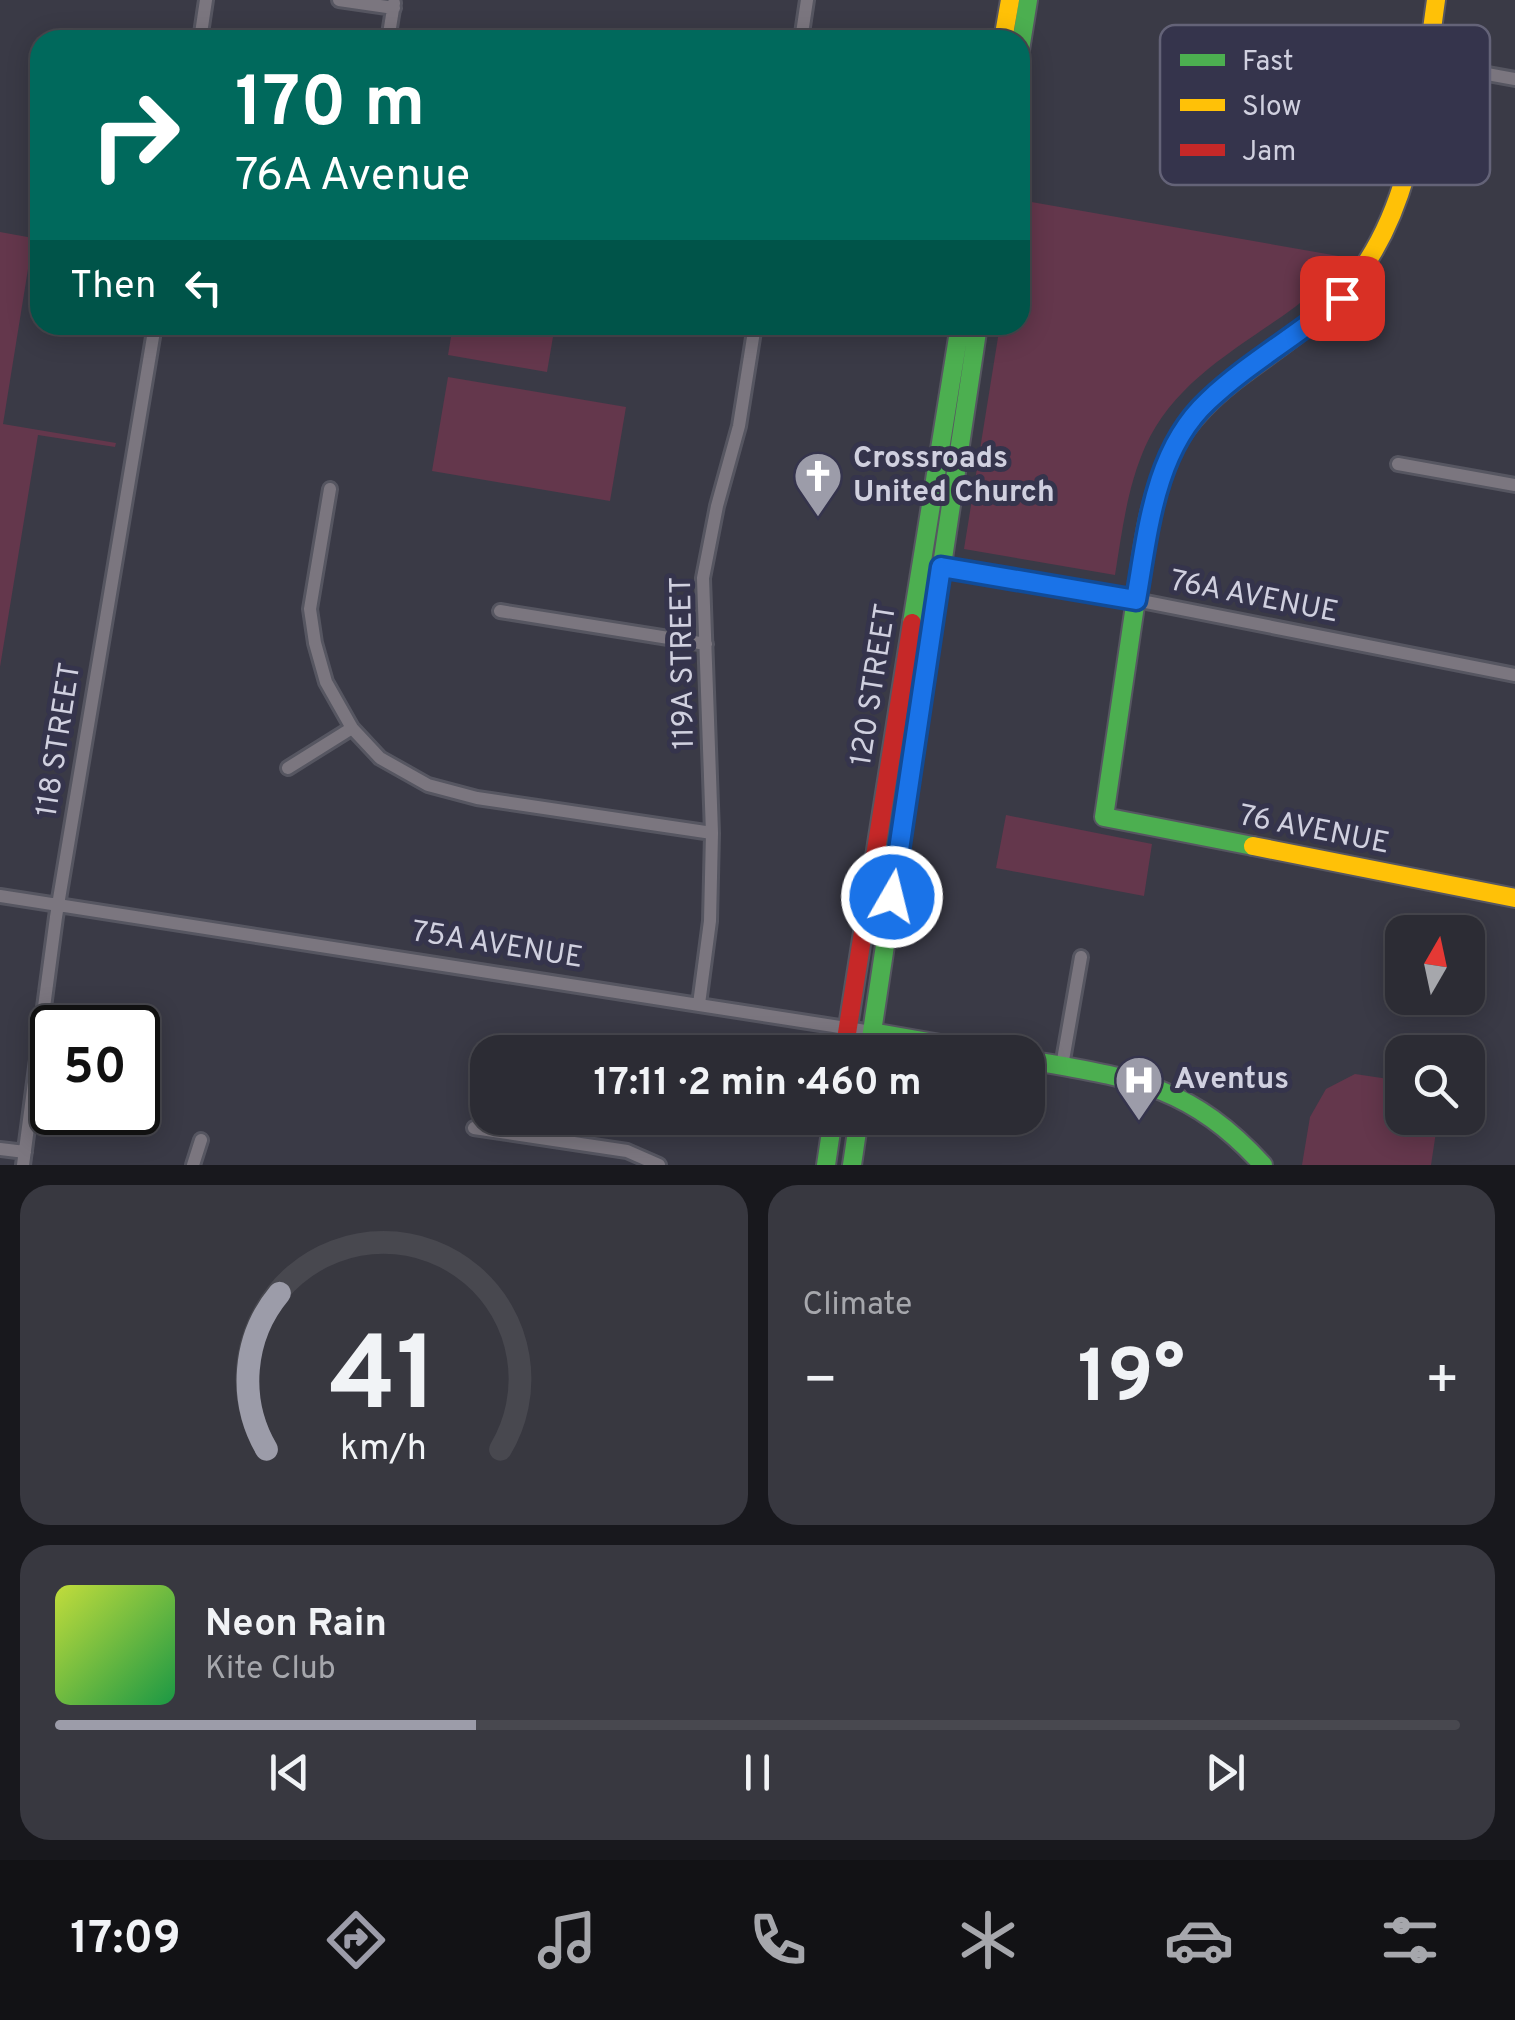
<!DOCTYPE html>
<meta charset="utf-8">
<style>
body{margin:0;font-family:Overpass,sans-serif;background:#383840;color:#f1f3f6;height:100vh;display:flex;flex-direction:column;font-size:38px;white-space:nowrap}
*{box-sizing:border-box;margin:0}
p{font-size:32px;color:#a6a7ac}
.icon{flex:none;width:55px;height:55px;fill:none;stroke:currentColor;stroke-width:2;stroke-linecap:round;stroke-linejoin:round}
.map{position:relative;height:1165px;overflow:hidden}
.side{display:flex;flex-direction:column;gap:20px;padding:20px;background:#18181d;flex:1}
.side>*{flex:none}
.top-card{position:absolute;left:30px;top:30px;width:1000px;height:305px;border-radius:30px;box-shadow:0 5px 25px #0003,0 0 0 2px #48484f;background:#00695c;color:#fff;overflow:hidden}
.needle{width:65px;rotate:9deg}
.controls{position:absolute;left:1385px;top:915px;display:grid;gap:20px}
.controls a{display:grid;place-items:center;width:100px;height:100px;border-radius:20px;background:#2c2c34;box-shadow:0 5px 25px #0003,0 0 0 2px #48484f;font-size:50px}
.speed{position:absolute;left:30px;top:1005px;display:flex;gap:20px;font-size:50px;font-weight:700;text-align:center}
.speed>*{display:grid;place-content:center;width:130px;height:130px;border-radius:50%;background:#2c2c34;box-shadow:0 5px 25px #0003,0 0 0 2px #48484f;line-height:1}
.speed .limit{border:5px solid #111;border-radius:15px;background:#fff;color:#111}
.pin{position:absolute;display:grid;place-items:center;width:85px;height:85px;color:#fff;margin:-42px;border-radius:20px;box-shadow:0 5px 15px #0006}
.me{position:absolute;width:110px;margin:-55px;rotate:8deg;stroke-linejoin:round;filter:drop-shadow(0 0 8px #0008)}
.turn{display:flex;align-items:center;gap:35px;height:210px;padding:0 40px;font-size:45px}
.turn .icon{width:130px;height:130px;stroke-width:2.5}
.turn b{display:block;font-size:70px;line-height:85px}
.then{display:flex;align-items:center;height:95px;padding:0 40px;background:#0003;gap:20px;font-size:38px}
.big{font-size:75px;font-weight:700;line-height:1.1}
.side .card{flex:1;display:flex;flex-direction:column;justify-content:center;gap:15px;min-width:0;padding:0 35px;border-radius:30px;background:#383840}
.side .dial{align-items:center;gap:0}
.dial svg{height:260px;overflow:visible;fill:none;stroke:#48484f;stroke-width:7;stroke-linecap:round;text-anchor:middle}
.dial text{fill:#f1f3f6;stroke:none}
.song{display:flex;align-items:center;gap:30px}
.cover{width:120px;height:120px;border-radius:15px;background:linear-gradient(135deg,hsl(70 70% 55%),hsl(140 70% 35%))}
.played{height:10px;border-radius:5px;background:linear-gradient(90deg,#9c9ca9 30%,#48484f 30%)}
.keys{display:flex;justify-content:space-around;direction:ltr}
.heat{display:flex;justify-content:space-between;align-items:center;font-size:55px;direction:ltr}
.side .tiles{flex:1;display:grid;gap:20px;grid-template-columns:1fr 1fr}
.card:last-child{grid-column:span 2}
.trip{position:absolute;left:470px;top:1035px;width:575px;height:100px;border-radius:30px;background:#2c2c34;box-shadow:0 5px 25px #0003,0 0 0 2px #48484f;font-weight:700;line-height:100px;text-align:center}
.menu{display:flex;height:160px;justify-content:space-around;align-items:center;background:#121215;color:#a6a7ac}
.menu .icon{width:70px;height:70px}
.menu .current{color:#9c9ca9}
.menu b{font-size:45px;color:#f1f3f6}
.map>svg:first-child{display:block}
.green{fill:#64374c}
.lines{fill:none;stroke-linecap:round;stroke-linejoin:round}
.street-casing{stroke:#565661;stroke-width:18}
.fast-casing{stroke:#565661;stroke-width:22}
.slow-casing{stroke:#565661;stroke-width:22}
.jam-casing{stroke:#565661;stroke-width:22}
.street{stroke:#7b767f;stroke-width:12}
.fast{stroke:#4caf50;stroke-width:18}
.slow{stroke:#ffc107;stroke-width:18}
.jam{stroke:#c62828;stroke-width:18}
.route-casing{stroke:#114b97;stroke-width:25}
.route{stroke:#1a73e8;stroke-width:18}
.labels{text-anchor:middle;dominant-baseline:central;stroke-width:10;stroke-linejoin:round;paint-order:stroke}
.poi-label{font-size:30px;font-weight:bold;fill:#d0d0df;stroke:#35344c;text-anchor:start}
.street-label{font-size:30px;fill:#d0d0df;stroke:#35344c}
.key{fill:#35344c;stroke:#646378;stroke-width:2.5}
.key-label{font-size:28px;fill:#d0d0df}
</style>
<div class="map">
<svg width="1515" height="1165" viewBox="0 0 1515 1165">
<rect width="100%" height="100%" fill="#3a3a46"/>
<path class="green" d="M1020,200L1344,257C1329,273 1314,293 1295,307C1239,348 1175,380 1145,447C1127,488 1122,532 1115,575L964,549L1000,325H1020Z
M0,232L33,238L3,424L116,443L115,447L38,435L0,667Z
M453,325H555L547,372L448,355Z
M448,377L626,407L610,501L432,471Z
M1006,815L1152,844L1144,896L996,868Z
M1355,1074L1402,1081V1118H1433L1436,1132L1431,1165H1302L1310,1117L1326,1089Z"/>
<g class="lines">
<g class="street-casing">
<path id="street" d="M339,0L394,8
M200,40L206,0
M388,40L394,3
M801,40L807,0
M1427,63L1515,79
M1398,464L1515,485
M330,489L310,609L315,643L326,682L352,728L380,758L428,785L477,798L712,833
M938,567L1136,600L1515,675
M500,611L706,644
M288,768L352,728
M0,896L872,1032
M699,1004L710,921L712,833L703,578L717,506L739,426L755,325
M1062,1066L1081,957
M474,1128L627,1151L659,1165
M0,1149L25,1152
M23,1165L56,917L155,325
M193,1165L201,1140"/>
</g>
<g class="fast-casing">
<path id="fast" d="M1020,50L1028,0
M1247,371C1218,392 1191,416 1174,448C1145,501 1142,562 1133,619C1123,685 1114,751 1104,817L1253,846
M912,623L960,325
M872,1032L986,1052
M869,1052L978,325
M1028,1060C1131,1078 1189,1084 1263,1165
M826,1165L833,1118
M852,1165L859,1118"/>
</g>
<g class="slow-casing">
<path id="slow" d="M1003,40L1010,0
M1247,371C1280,347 1314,324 1342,294C1414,217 1422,99 1436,0
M1253,846L1515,898"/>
</g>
<g class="jam-casing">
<path id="jam" d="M844,1052L912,623"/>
</g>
<use href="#street" class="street"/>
<use href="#fast" class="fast"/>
<use href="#slow" class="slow"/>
<use href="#jam" class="jam"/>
</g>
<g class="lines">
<g class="route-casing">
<path id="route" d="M892,897L941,567L1136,600C1148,532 1154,451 1208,401C1249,362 1299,335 1342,298"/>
</g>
<use href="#route" class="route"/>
</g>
<defs>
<g id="church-pin" transform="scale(2.5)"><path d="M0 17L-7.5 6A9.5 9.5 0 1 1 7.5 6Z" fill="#9c9ca9" stroke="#35344c"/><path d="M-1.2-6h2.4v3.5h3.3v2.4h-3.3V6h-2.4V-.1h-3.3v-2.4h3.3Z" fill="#fff"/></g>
<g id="hospital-pin" transform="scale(2.5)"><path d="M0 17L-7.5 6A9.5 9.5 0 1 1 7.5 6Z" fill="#9c9ca9" stroke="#35344c"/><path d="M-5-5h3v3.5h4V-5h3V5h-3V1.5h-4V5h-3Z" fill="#fff"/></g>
</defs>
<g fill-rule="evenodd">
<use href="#church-pin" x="818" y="476"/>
<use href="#hospital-pin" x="1139" y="1080"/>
</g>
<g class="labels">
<g class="poi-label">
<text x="853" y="459">Crossroads<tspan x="853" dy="34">United Church</tspan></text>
<text x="1174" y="1080">Aventus</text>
</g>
<g class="street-label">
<text transform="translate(1254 598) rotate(11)">76A AVENUE</text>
<text transform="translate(684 663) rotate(-91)">119A STREET</text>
<text transform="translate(875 685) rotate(-81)">120 STREET</text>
<text transform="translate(60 740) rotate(-81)">118 STREET</text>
<text transform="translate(1314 831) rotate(11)">76 AVENUE</text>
<text transform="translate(497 946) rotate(9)">75A AVENUE</text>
</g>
</g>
<rect x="1160" y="25" width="330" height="160" rx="15" class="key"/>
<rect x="1180" y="54" width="45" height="12" fill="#4caf50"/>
<rect x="1180" y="99" width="45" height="12" fill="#ffc107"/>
<rect x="1180" y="144" width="45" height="12" fill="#c62828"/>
<g class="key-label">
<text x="1242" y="70">Fast</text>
<text x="1242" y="115">Slow</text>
<text x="1242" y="160">Jam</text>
</g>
</svg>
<div class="controls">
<a><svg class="needle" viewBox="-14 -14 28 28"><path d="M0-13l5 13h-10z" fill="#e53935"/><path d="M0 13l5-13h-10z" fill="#a6a7ac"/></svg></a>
<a><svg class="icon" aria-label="search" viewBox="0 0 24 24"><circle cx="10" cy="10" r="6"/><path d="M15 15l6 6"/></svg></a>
</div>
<div class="speed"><div class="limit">50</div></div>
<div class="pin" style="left:1342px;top:298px;background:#d93025"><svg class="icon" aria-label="arrive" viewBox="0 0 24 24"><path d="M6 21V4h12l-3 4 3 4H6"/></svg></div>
<svg class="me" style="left:892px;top:897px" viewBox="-20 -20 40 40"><circle r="17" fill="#1a73e8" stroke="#fff" stroke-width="3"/><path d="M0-11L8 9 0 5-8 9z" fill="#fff"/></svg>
<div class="trip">17:11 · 2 min · 460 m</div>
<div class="top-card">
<div class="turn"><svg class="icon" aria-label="right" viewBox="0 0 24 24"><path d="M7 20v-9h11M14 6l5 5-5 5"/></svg><div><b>170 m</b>76A Avenue</div></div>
<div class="then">Then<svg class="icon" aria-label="left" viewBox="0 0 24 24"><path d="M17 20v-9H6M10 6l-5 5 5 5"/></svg></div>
</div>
</div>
<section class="side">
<div class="tiles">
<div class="card dial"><svg viewBox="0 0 100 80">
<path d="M14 69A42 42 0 1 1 86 69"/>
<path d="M14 69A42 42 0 0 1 18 21" stroke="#9c9ca9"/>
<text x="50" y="56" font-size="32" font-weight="700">41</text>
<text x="50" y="72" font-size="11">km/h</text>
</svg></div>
<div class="card"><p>Climate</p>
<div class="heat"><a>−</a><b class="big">19°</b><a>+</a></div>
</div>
<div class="card">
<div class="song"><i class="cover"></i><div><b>Neon Rain</b><p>Kite Club</p></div></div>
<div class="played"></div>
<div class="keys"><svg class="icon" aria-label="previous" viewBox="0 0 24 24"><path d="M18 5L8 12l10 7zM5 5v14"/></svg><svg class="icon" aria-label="pause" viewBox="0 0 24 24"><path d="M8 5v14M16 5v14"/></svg><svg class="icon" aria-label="next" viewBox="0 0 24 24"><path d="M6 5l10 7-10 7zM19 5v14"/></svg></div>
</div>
</div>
</section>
<nav class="menu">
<b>17:09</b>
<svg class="icon current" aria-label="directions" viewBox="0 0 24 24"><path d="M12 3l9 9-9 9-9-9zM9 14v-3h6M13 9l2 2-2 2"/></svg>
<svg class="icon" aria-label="music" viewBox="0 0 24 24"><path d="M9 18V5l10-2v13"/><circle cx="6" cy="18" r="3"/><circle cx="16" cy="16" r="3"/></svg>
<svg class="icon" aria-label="phone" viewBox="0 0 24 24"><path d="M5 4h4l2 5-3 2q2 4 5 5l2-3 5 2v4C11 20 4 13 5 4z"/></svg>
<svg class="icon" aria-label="climate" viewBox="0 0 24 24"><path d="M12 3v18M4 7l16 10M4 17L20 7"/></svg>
<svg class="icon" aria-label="car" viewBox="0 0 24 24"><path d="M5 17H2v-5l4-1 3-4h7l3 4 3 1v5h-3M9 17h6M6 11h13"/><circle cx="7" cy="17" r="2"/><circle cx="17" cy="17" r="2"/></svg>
<svg class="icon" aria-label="filters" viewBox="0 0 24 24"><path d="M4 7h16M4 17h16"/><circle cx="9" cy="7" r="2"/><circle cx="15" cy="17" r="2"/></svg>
</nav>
